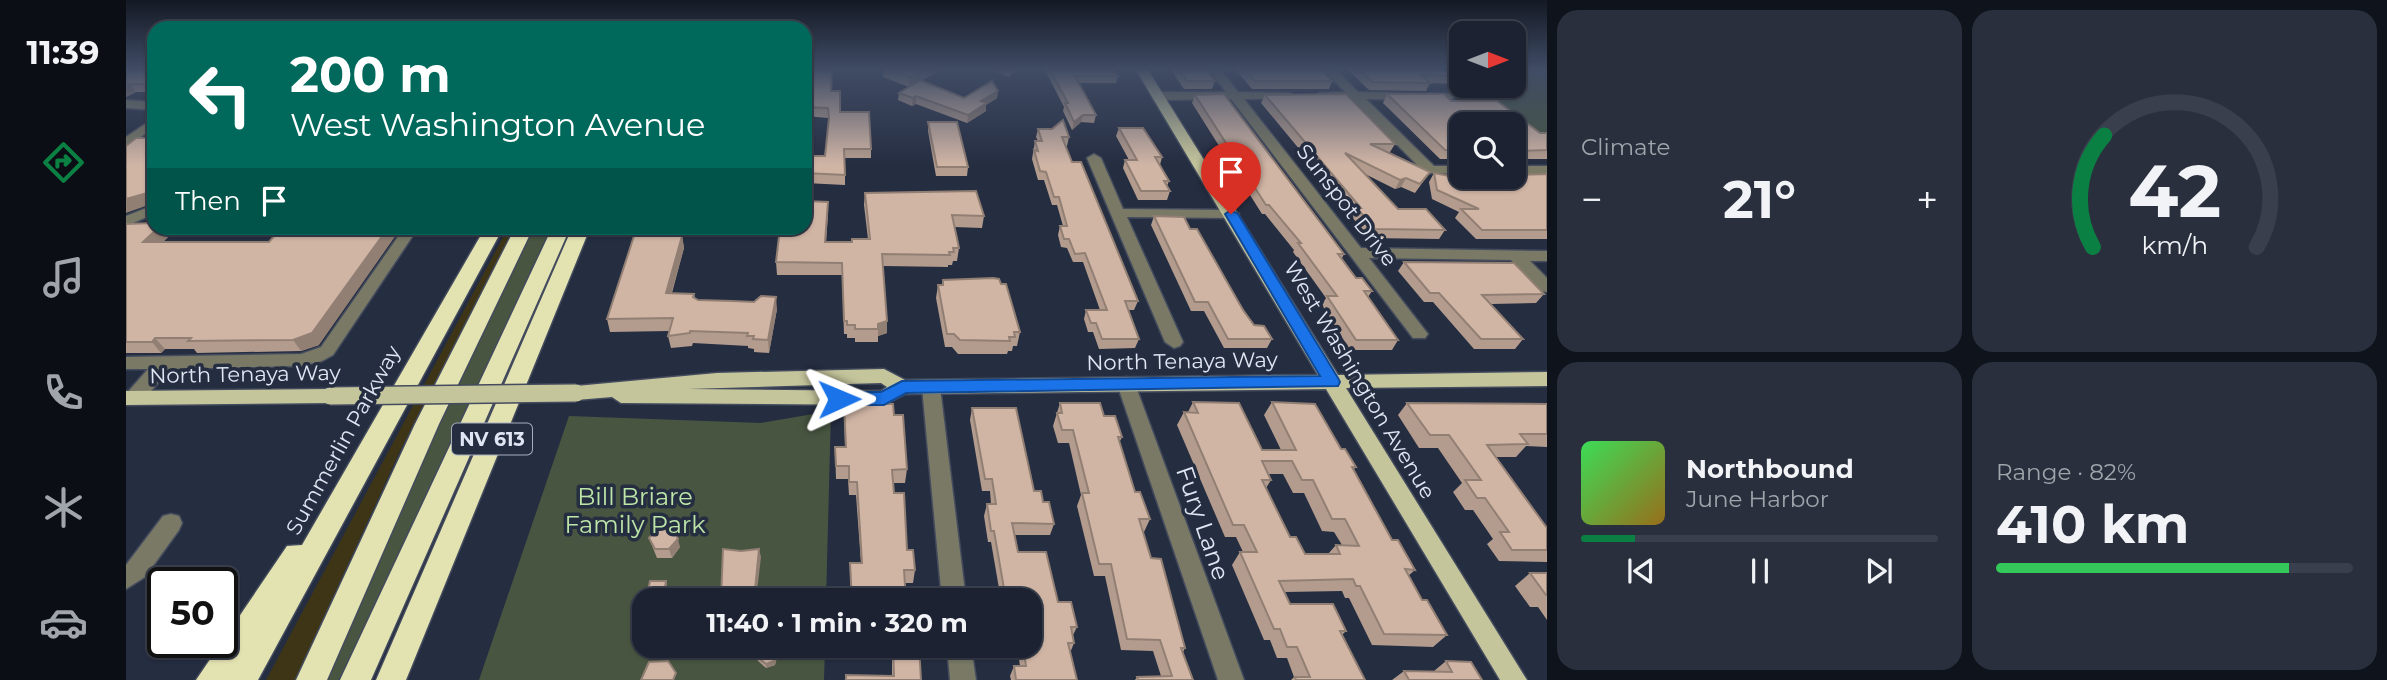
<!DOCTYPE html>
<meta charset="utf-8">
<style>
body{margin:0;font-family:Montserrat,sans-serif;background:#292f3d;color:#f1f3f6;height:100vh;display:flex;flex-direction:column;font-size:26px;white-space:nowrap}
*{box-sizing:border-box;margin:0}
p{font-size:23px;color:#a0a4ab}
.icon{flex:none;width:38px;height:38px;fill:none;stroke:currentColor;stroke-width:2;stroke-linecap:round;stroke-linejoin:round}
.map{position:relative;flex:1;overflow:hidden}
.side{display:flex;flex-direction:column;gap:10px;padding:10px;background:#0f131b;width:840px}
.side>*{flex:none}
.banner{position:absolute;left:21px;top:21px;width:665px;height:214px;border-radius:21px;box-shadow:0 2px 5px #0004,0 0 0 2px #3a3f4d;background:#00695c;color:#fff;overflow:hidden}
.needle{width:46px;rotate:90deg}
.fabs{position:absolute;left:1323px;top:21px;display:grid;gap:14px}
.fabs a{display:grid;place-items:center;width:77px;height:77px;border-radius:14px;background:#1c2231;box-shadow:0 2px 5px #0004,0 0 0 2px #3a3f4d;font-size:35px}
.speed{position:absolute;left:21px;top:567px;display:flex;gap:14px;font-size:35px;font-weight:700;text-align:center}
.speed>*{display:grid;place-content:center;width:91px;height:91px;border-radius:50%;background:#1c2231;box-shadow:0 2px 5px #0004,0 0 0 2px #3a3f4d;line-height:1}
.speed .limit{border:4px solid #111;border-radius:10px;background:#fff;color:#111}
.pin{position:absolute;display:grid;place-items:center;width:60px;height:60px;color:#fff;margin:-72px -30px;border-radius:50% 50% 50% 0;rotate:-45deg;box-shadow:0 0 7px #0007}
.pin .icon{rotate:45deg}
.me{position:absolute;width:77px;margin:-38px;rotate:89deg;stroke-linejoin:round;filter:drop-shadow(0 0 5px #0008)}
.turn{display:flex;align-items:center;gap:24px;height:147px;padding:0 28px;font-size:32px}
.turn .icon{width:91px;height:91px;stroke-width:2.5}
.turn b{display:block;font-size:49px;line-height:60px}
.then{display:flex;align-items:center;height:66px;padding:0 28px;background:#0003;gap:14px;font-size:26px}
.big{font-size:52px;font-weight:700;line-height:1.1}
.side .card{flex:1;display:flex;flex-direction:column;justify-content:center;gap:10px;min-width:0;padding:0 24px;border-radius:21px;background:#292f3d}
.side .dial{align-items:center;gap:0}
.dial svg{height:182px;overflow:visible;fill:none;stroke:#3a3f4d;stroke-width:7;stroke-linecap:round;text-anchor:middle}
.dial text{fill:#f1f3f6;stroke:none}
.song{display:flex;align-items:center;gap:21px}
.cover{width:84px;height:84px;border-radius:10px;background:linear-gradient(135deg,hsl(130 70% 55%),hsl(40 70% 35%))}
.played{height:7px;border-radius:4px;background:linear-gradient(90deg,#0b8043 15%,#3a3f4d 15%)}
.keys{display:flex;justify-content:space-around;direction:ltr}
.heat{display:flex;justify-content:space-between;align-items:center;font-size:38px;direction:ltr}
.charge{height:10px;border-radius:5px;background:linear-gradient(90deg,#34c759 82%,#3a3f4d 0)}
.side .tiles{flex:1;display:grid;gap:10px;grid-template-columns:repeat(2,1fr)}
.trip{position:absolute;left:506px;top:588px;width:410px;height:70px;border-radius:21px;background:#1c2231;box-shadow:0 2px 5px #0004,0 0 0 2px #3a3f4d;font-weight:700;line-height:70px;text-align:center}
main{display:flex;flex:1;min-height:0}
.tab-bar{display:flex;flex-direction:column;width:126px;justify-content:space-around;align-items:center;background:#0b0e14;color:#a0a4ab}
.tab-bar .icon{width:49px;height:49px}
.tab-bar .active{color:#0b8043}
.tab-bar b{font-size:32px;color:#f1f3f6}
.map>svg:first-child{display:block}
.green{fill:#485641}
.sand{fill:#3d3515}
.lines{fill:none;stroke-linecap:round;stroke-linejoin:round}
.minor-casing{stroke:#434b5d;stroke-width:3}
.major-casing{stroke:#434b5d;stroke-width:3}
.highway-casing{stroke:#434b5d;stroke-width:3}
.minor{fill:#797966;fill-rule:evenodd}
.major{fill:#c5c59c;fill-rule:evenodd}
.highway{fill:#e3e3b2;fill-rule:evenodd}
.major-bridge-casing{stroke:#434b5d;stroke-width:20;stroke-linecap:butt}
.major-bridge{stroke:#c5c59c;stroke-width:17}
.wall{fill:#b39c8e;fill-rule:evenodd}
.shaded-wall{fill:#927f74}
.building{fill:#d0b5a5;stroke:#927f74;stroke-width:2;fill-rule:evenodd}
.route{fill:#1a73e8;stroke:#114b97;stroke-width:2}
.labels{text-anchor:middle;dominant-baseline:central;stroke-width:7;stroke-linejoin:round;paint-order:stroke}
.shield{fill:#252d41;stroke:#a8aebe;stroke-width:2}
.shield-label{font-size:19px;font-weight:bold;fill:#e0e6f3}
.street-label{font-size:21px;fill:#e0e6f3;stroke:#252d41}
.near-park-label{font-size:24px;fill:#bce5a7;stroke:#252d41}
.near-street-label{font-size:24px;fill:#e0e6f3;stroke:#252d41}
</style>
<main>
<nav class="tab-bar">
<b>11:39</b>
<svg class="icon active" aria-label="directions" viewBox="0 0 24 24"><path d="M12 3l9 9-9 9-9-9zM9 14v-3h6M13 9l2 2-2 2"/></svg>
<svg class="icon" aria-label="music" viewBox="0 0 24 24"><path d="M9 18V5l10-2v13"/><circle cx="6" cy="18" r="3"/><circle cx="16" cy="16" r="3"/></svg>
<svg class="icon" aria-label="phone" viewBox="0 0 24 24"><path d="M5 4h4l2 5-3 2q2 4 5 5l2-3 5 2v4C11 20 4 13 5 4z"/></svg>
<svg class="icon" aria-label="climate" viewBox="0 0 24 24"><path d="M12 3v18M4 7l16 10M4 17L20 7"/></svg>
<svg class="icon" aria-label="car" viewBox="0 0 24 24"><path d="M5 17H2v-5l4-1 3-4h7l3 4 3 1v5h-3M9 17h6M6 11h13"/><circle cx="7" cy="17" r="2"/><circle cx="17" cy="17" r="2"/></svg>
</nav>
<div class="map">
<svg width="1421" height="680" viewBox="0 0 1421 680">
<rect width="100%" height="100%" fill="#252d41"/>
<path class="green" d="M1388,70H1421V134H1401L1340,86H1388Z
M408,228H425L213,680H198L315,415Z
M705,411L700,600H518V646H699L698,680H353L443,416L635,423Z"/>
<path class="sand" d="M382,228H388L382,241L274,451L169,680H140Z"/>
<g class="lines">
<g class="minor-casing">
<path id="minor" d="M1083,70H1095L1112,92L1165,93V97L1161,99H1118L1235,248L1421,251V261H1404L1421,278V292L1415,291L1385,260L1243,258L1302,334L1299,338H1287L1105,99L1032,100L1026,96L1032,92H1100Z
M1198,70H1210L1232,92L1328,94V98L1324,100L1240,99L1308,166H1335V174L1299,173L1226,99L1192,97V93L1219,92Z
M0,100L28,102V110L0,108Z
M28,118V128L0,147V137Z
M968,154L975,158L997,209L1106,210L1113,214L1106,218L1001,217L1057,342L1054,346L1048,348L1039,342L961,158Z
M1388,166H1421V174H1388Z
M28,205V214L0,226V216Z
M278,228H292L207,355L196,361L175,366L44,369L15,403H1V393L22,369H0V357L175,354L195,347Z
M1000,377L1007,379L1009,384L1118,680H1092L991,384L993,379Z
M805,380L812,382L814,387L840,600H816L796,387L798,382Z
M45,514L53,516L56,523L53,530L19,577L0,589V565L37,516Z
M821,646H845L850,680H824Z"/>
</g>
<g class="major-casing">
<path id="major" d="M1010,70H1022L1212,375L1421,372V386L1220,388L1401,680H1374L1200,389L779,394L758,405L495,403L486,397L450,400L443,398L441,393L443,388L450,386L591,373L758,369L779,380L1192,375ZM755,383L761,387L755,391L562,389Z
M204,389L211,391L213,396L211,401L204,403L0,405V391Z"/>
</g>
<g class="highway-casing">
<path id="highway" d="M359,228H377L132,680H70L161,546L176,545Z
M389,228H407L313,424L201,680H170L289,424Z
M426,228H444L245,680H214Z
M446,228H464L280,680H250Z"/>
</g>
<use href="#minor" class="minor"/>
<use href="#major" class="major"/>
<use href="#highway" class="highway"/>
<g class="major-bridge-casing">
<path id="major-bridge" d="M204,396L450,393"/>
</g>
<use href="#major-bridge" class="major-bridge"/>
</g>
<path class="wall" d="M0,70H28V92H10L0,97Z
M679,70L706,91L714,112L745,149V158H719V185L679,183V156H699L703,123L702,118L679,116Z
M758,70H816L796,80L838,98L872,91L871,98L860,105V111L841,123L790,104L786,106L772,100L773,93L783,87L757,77Z
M865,70H892L883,77Z
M919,70H988L992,76L990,83H953L970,115L968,123L955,122L946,130L937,111L938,107Z
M1045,70H1080L1089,81L1086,89H1058Z
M1110,70H1195L1206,81L1203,89H1126Z
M1222,70H1331L1335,73V81L1334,84L1304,83L1300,91L1243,90Z
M1261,94L1325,101L1414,133H1421V159H1388V124H1335V159H1314L1257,103Z
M1069,95L1218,254L1216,258L1230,278L1246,291L1242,297L1272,340L1266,350H1224L1196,305L1200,298L1167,252L1168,250L1139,214H1136L1066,103Z
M1139,95L1269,144L1264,152H1262L1304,172L1289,193L1275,187L1269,189L1239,174L1272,209L1319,230L1313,239L1243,238L1226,217L1227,214L1135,103Z
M802,122L842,167L841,176H810L802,131Z
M993,128L1036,157L1034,165L1043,181L1041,186L1044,191L1041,200H1012L997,168L999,160H1003L990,136Z
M912,129L943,137L941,146H939L946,162L1012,301L1008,310H1002L1013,339L1009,348L973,349L967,332H962L958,319L960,310H974L957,262H947L941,248L935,247L932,235L934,226H937L931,205H926L918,180H912L906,159L909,141H912L910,137Z
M1308,173L1353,182L1356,177H1388L1421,174V239H1350L1329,218L1333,212L1306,199L1303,182Z
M739,193L858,216L856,228L828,227L833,248L831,261H827L826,265H822V267L757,266L761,321V333L752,336V342H729V338H721V334H718L716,275H651L650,262L702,214L700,242H726L742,239L738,205Z
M1028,216L1064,229L1128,325L1146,339L1141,348H1098L1078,311H1065L1025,225Z
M0,224L28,228H40L45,234L37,242H143L193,345L175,351L71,353L68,349H39L35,353H0Z
M556,236L558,248L546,293L568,294L569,298L572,300L651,309L643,353L628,352V349L622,348V346L567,343L566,346L545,348L542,336L543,331L484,332L481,319Z
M1278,262L1418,294L1410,303L1365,304L1397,339L1389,349H1348L1307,302H1298L1272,271Z
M817,280L875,284L894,332L891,346H887L886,351H882L881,354H832L826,347H819L810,298L812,285H816Z
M1067,402L1136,450H1155L1138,415L1146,402L1215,449L1230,467L1228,469L1266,540L1289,570L1282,576L1296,600L1321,635L1307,647L1246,645L1223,598H1219L1216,591L1159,592L1164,604L1220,631L1216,635L1239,680H1165L1168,677L1161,658H1151L1144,640H1138L1106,565L1114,552H1117L1110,537H1099L1051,425L1058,412H1062ZM1142,474H1157L1167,493H1178L1196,531L1208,532L1216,545H1210L1202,554H1179L1164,537L1140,488L1145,480Z
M934,403L978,416L996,437L993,443L1009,492L1024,519L1018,532H1017L1025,558L1059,648L1057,652L1067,680H1009L1011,677L1035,676L1027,651L995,650L979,576H968L951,506L955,495L943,443H932L927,426Z
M1281,403L1421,404V447L1400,446L1390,457H1370L1421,528V562L1373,561L1361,544L1367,539L1347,510H1339L1327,492L1336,483L1312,448H1293L1272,415Z
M718,404L768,415L781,469L779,483H767L768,493L781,550L789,570L787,583H779L780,600H725L724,563H735L730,495H723L722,479H710L709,447H719Z
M846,408L908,491L917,502L928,524L924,535H889L892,552L932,602L951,627L947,635L948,643L944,653L951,680H885L884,676L888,666H894L891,646H903V600H875L865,542H862L858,516L861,504H865L864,491H856L844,420Z
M523,538L554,547L546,558H531Z
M1404,573H1421V620L1412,607H1404L1389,586Z
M720,646H793L795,680L766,676V660L763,659V652L720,651Z
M650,653L651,657L649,665L640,668L632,661L631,657Z
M1320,661L1356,680H1266L1278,671H1308Z"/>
<path class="shaded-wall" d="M797,70H816L783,87L784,77Z
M884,70H892L883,77Z
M4,84L10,92L0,97V86Z
M872,91L871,98L860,105V111L841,123L842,115L855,101Z
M790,96V104L786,106L787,98Z
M957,115L955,122L946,130L948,122Z
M1280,178L1275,187L1269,189L1274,180Z
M25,191L28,195V203L0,213V199Z
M32,228H40L45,234L25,254L17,242Z
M262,228H275L193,345L175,351L167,340Z
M556,236L558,248L542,305L540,293Z
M650,297L651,309L643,353L642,340Z
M761,321V333L752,336V324Z
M29,338L39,349L35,353L26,342Z
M552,539L554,547L546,558L543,549Z
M633,549L635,557L630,600H628Z
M540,581L541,585L539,600H537Z
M650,653L651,657L649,665L640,668V664Z"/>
<path class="building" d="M0,70H28V84H4L0,86Z
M679,70H706L705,91H714V112H743L745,149H718L719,175L679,173V156H699L703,118L702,108L679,107Z
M766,70H797L784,77Z
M924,70H988L992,76H949L970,115H957L948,122L939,103H942Z
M1053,70H1080L1089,81H1061Z
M1119,70H1195L1206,81H1129Z
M1234,70H1331L1335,73V76L1295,75L1304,83L1247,82Z
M794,80L838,98L866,81L872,91L855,101L861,103L842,115L790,96L787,98L773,93Z
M1098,94L1218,254H1212L1230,278H1236L1246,291H1238L1272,340H1230L1201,296H1211L1172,243H1175L1143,205H1140L1069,95Z
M1220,94L1269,144H1244L1304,172L1294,184L1280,178L1274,180L1219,153L1272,209H1300L1319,230L1248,229L1231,208H1235L1139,95Z
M1261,94H1318L1325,101H1371L1414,133H1421V150L1388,151V124H1335V150H1319Z
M937,120L943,137H936L946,162H955L1012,301H999L1013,339H976L970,323H965L960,310H981L959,253L949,254L943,239H938L934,226H941L933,197H928L920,172L914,171L908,150L912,151L909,141H916L912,129H926Z
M802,122H831L842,167H811Z
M993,128H1017L1036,157H1029L1043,181H1038L1044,191H1015L999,160H1011Z
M10,138H28V191L0,199V146Z
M1308,173L1369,185L1359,177H1388V175L1421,174V230H1356L1335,209H1353L1311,190Z
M850,191L858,216L826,215L833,248H827L828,252H823L824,255L756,254L761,321L752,324V329H729V325H721V321H718L716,263L650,262L654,228H679V201L702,202L699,242H726V239H744L739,193Z
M1028,216L1058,217L1064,229H1071L1117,310L1128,325L1138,326L1146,339H1102L1082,302H1069Z
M28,223V228H32L17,242H143L155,228H262L186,333L167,340L62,341L65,338H29L26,342H0V224Z
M508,236H556L540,293L568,294L567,297L572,300L606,301L628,302L635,296L650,297L642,340L627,339L628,336H621L622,333L564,331V333L542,336L547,318L481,319Z
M1278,262L1388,263L1418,294L1356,295L1397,339H1355L1313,293H1304Z
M867,278L873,279L875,284H880L894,332H888L889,337H883L884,341L834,340L828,334H821L812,285H817V280Z
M1067,402L1113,403L1136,450H1170L1146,402L1189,404L1215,449H1219L1230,467H1226L1266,540H1272L1289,570L1279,569L1296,600H1301L1321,635L1258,634L1234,586H1230L1227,579L1153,581L1164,604H1207L1220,631H1214L1239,680H1170L1169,677H1184L1171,647H1161L1154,629H1148L1114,552H1131L1118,525H1107L1058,412L1072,413ZM1136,461H1166L1176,480H1187L1206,519H1219L1233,546L1210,545L1214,554H1179L1170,537H1164L1136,480H1145Z
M934,403H974L978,416H989L996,437H992L1009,492H1014L1024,519H1013L1025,558L1035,559L1059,648H1055L1067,680H1012L1011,677L1046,676L1034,640L1001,639L985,564H973L956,493H963L947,430H936L931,413H936Z
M1281,403L1421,404V434H1394L1402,444L1361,445L1421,528V550H1386L1374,532H1383L1359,498H1351L1339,480H1355L1323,435H1304Z
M718,404H767L768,415H777L781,469L766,470L768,493H778L781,550H787L789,570H778L780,600H726L724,563H736L731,482H723V466H710L709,447H720Z
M846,408H890L908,491H915L917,502H923L928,524L886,523L892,552H920L932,602H945L951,627H945L948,643H942L951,680H890L888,666H900L897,646H903V600H880L868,531H865L861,504H870L866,479H859Z
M533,527H547L552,539L543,549H529L523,538Z
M597,549L615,551L633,549L628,600H595Z
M1404,573H1421V595H1420Z
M524,581H540L537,600H520Z
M645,646L650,653L648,661L640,664L631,657L635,647Z
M764,646H793L795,680H720V675L768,676L767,648H764Z
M542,661L550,673L547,680H515L523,662Z
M1320,661L1345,662L1356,680H1283L1278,671L1326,672Z"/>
<linearGradient id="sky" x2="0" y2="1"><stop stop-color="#141924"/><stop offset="0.42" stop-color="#404c65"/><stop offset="1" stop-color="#404c65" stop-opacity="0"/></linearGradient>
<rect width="1421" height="165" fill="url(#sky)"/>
<path class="route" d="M1105,210L1112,214L1212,378L1214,382L1212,386L780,393L758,405H713L705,399L713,392H755L776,381L1194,376L1099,214Z"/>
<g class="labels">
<rect class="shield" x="326" y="423.5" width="80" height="31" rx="5"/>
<g class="shield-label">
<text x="366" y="439">NV 613</text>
</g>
<g class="street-label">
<text transform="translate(1221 205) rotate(52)">Sunspot Drive</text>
<text transform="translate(1056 361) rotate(-1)">North Tenaya Way</text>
<text transform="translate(119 374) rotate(-1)">North Tenaya Way</text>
<text transform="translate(1234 380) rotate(59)">West Washington Avenue</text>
<text transform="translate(217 440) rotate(-61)">Summerlin Parkway</text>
</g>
<g class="near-park-label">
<text x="509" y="496">Bill Briare<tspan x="509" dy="28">Family Park</tspan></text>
</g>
<g class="near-street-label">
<text transform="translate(1077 523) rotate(71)">Fury Lane</text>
</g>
</g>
</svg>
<div class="fabs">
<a><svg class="needle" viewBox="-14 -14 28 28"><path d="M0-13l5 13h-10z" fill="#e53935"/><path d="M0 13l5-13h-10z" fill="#a0a4ab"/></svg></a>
<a><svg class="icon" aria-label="search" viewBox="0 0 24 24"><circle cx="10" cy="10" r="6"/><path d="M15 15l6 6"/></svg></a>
</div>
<div class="speed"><div class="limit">50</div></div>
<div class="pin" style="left:1105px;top:214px;background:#d93025"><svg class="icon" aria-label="arrive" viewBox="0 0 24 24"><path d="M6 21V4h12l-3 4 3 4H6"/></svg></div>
<svg class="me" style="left:713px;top:399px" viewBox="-20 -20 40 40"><path d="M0-17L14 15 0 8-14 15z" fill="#1a73e8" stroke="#fff" stroke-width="4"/></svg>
<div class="trip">11:40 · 1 min · 320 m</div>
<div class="banner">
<div class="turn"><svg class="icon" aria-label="left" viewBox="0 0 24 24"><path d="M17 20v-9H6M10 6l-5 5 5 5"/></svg><div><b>200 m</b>West Washington Avenue</div></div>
<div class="then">Then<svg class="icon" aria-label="arrive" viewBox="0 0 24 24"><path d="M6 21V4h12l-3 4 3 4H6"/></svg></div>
</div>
</div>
<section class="side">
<div class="tiles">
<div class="card"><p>Climate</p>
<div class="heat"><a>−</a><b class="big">21°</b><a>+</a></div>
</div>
<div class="card dial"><svg viewBox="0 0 100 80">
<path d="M14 69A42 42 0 1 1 86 69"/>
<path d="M14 69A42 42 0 0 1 19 20" stroke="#0b8043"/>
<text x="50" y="56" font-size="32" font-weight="700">42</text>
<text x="50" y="72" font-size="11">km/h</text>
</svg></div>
<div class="card">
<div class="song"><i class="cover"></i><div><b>Northbound</b><p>June Harbor</p></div></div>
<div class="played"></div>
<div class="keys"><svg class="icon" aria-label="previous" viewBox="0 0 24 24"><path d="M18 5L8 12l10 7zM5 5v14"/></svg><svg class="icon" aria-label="pause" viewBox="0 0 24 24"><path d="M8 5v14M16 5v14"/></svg><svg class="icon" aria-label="next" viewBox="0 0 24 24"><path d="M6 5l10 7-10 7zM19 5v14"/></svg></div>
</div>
<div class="card"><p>Range · 82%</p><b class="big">410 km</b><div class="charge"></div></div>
</div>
</section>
</main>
